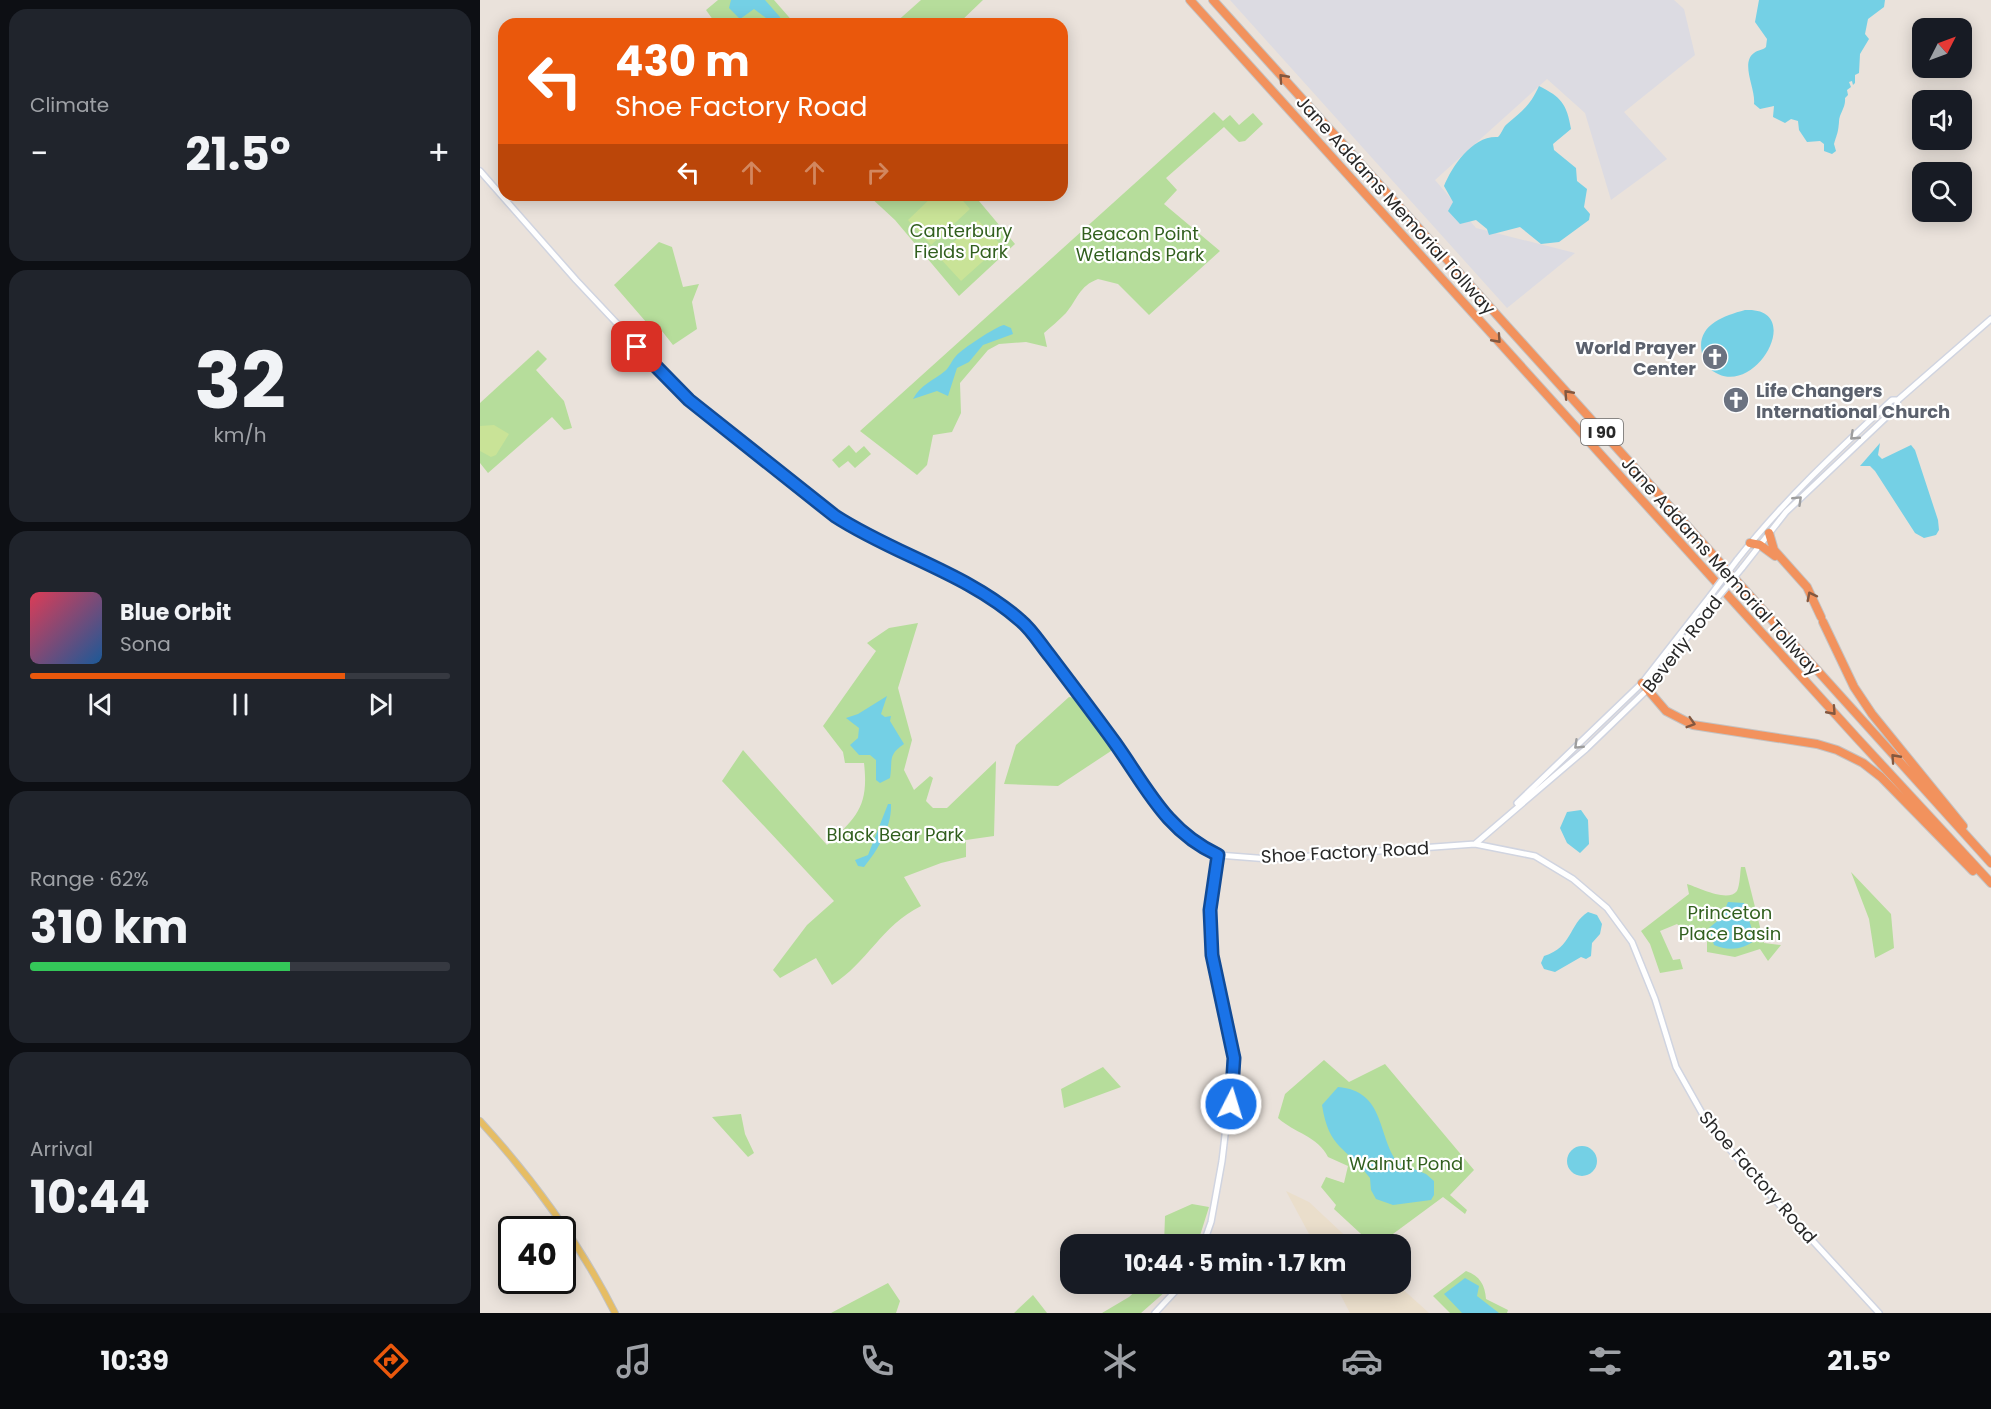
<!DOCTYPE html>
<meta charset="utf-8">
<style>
body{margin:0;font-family:Poppins,sans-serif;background:#20242c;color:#f1f3f6;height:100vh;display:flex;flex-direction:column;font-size:22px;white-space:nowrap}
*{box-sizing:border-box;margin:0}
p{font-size:20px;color:#9ea1a6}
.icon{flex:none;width:33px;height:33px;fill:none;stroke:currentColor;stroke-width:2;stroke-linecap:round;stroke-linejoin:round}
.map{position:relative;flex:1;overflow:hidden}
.panel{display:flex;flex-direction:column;gap:9px;padding:9px;background:#0d0f14;width:480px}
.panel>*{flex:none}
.top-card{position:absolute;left:18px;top:18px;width:570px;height:183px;border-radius:18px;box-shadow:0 3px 15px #0003;background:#ea580c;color:#fff;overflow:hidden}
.needle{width:39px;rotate:48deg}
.tools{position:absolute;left:1432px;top:18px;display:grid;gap:12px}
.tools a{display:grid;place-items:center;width:60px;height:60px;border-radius:12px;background:#171b24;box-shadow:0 3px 15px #0003;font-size:30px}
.speed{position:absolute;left:18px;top:1216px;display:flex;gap:12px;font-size:30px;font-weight:700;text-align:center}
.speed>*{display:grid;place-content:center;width:78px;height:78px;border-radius:50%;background:#171b24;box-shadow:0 3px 15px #0003;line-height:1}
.speed .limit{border:3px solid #111;border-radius:9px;background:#fff;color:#111}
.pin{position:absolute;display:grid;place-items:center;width:51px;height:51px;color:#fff;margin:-26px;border-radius:12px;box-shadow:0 3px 9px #0006}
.me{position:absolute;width:66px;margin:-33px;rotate:5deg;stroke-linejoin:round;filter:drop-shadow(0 0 4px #0008)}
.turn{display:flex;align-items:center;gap:21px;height:126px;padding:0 18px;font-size:27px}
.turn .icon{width:78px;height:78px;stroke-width:2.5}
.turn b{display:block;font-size:42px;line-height:51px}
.lanes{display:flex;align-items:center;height:57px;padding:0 18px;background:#0003;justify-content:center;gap:30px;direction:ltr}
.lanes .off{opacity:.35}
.big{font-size:45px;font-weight:700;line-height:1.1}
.panel .tile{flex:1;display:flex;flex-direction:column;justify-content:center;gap:9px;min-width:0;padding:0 21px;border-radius:18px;background:#20242c}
.panel .dial{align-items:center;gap:0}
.dial b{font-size:78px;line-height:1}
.song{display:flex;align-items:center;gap:18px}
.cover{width:72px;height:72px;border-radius:9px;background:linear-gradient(135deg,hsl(350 70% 55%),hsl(210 70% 35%))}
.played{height:6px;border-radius:3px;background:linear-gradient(90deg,#ea580c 75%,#363941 75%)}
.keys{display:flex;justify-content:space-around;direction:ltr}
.heat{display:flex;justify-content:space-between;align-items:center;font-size:33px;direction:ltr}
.charge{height:9px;border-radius:4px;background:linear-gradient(90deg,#34c759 62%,#363941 0)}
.trip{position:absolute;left:580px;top:1234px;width:351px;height:60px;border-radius:18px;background:#171b24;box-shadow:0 3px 15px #0003;font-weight:700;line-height:60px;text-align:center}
.menu{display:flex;height:96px;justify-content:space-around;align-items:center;background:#090b0e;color:#9ea1a6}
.menu .icon{width:42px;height:42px}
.menu .active{color:#ea580c}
.menu b{font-size:27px;color:#f1f3f6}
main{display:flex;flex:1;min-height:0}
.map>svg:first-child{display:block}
.industrial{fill:#dcdbe2}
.education{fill:#eadecb}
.green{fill:#b6dd9b}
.pitch{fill:#c9e397}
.water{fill:#74d0e5}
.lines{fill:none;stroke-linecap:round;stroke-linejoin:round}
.minor-casing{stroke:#d0d4e0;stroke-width:8}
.major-casing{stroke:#c3c3c3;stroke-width:8}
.highway-casing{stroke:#c3c3c3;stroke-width:10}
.minor{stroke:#fff;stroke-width:5}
.major{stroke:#e6bd64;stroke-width:6}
.highway{stroke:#f2925d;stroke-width:8}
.minor-bridge-casing{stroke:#d0d4e0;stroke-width:8;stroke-linecap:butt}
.minor-bridge{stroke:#fff;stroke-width:5}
.oneway{stroke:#835840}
.oneway2{stroke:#9e9e9e}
.route-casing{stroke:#114b97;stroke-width:15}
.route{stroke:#1a73e8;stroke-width:10}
.labels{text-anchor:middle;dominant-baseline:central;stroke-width:4.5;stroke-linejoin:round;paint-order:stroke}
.shield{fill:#fff;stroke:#686868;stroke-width:1.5}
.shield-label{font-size:16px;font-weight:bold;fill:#282828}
.street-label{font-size:18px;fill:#282828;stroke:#fff}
.park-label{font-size:18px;fill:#315f1e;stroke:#fff}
.worship-label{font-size:18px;font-weight:bold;fill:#5b616d;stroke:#fff;text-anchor:end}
</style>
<main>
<section class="panel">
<div class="tile"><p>Climate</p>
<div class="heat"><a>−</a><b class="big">21.5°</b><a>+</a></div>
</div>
<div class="tile dial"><b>32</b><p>km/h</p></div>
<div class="tile">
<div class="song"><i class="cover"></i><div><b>Blue Orbit</b><p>Sona</p></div></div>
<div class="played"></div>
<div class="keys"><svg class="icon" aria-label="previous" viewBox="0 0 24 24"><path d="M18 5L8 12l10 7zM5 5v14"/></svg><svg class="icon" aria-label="pause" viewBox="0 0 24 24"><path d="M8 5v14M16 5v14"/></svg><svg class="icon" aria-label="next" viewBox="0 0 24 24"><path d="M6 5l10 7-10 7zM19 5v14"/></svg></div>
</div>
<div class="tile"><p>Range · 62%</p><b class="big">310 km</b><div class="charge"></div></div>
<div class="tile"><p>Arrival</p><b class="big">10:44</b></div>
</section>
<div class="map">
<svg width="1511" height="1313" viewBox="0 0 1511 1313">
<rect width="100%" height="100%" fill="#eae2db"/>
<path class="industrial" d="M750,0H1194L1204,9L1215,55L1144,112L1187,159L1131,200L1105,113L1067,79L955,180L996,228L1095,253L1027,308Z"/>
<path class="education" d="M806,1191L829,1202L875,1245H835Z
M855,1284H917L949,1313H870Z"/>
<path class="green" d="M238,0H294L315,24H236L226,10Z
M441,0H503L478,24H414Z
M734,112L743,121L750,115L759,125L773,113L783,124L765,141L759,142L744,127L686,178L697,190L684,204L740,251L669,315L638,284L618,279C599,286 597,300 586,313C579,320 571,327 564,333L567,347L546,342L519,344L508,350L480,383L481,413L472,432L453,435L447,465L437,475L380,431Z
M388,195H494L535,244L479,296L415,220Z
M179,242L192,247L203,287L219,284L212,302L217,329L193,345L178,326L173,330L134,285Z
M58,350L67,359L56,370L84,401L92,428L84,430L72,417L8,473L0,463V403Z
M369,445L376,453L384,446L391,454L375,468L368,461L359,468L352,460Z
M438,623L418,688L432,740L424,770L434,790L450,776L453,778L446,801L453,808H467L516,761L514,836L486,840V857L461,863L424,877L441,906C401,926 388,962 352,985L336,958L300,978L293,970L327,925L354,901L242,781L263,750L347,845C377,817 389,806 384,763H365L363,752L343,726L396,651L387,643L409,628Z
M589,697L596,698L634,749L578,786L524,784L536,745Z
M1261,867H1265L1284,943L1301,945L1288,961L1280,949L1255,957L1227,952V938L1209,935L1197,924L1180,931L1193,960L1200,959L1203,969L1180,973L1170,944L1161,931L1209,894L1207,884C1217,887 1248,903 1257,891C1260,885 1260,873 1261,867Z
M1371,872L1411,914L1414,948L1395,958L1389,919Z
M844,1060L869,1082L905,1064L994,1170L970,1195L987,1210L985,1214L963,1197L898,1245H893L854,1209L856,1205L841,1187L846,1177L864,1183L868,1166L848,1157C838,1136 814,1133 798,1118L805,1094Z
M623,1067L641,1087L584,1108L581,1089Z
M261,1114L265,1134L274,1153L268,1157L232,1117Z
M712,1204L729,1207L717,1245H684L685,1216Z
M986,1271C1000,1276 1005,1285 1006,1299L1028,1310L1027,1313H970L953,1296Z
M408,1283L420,1301L416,1313H351Z
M663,1284H694L661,1313H622L649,1297Z
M553,1295L567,1313H534Z"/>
<path class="pitch" d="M454,195H478L490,209L451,245L428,220Z
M498,220L521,245L481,281L458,256Z
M14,425L29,434L16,455L11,457L0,451V426Z"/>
<path class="water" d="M251,0H285L300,17L301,22L294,24L274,9L260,19L249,8Z
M1279,0H1405L1404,7L1388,19L1385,34L1389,39L1380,54L1379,73L1375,75V83L1373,85L1372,81L1369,82L1371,87L1367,90L1368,95L1365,98C1366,108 1359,113 1359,122C1358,133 1358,131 1354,144L1356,151L1352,154L1344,151V144L1340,141L1327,142L1319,130L1318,121L1311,119L1305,123L1293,117L1294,106L1280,109L1274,104C1276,89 1260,63 1274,53C1279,49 1282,51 1286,47L1287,39L1275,22Z
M1059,86C1081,97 1087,104 1091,129L1073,144L1074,150L1096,168L1097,181L1107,189L1104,207L1110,214L1109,220L1079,242L1061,244L1040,227L1009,235L1007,229L996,220L980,224L968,211L973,202L964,186C972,166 993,135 1018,137C1022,133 1023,127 1027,124C1042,111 1050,106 1059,86Z
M1265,310C1330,306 1270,410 1227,366L1240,363L1243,352L1238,348L1231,349L1224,360C1212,328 1239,317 1265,310Z
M524,325L531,328L533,334L503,345L489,362L477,368L468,396L457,391L433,399C441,384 453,381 465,371C469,368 472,360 476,356C482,349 515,327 524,325Z
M1400,443L1398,455L1402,459L1431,445L1435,450L1458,520L1459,530L1456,535L1444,538L1435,533L1395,471L1390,466H1380Z
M407,696L401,714L405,717L411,716L410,721L424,744C407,755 413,761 410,778L400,783L396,780V760L390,755H379L370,745L378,738L379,728L366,718L378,714Z
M408,804H411C412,827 398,850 384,867L378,866L375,860L388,855Z
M1101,810L1108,820L1109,844L1100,853L1087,843L1080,828L1087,812Z
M1248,902L1264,903L1275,940C1264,950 1247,951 1234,945L1229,928L1241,918Z
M1108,912L1117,915L1122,924L1120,934L1112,943L1111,956L1106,959L1101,957L1075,972L1064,969L1061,963L1064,956C1093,947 1088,925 1108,912Z
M858,1087C905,1091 897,1134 917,1162L946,1174L954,1181V1195L951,1200L913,1205L896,1199L891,1190L890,1178C866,1146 849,1150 842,1105Z
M1087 1161a15 15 0 1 1 30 0a15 15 0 1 1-30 0Z
M985,1278L999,1286L997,1296L1019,1313H982L964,1294Z"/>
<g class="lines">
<g class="minor-casing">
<path id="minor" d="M0,171L96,280L209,400L355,516L380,533L493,586L542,621L594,687L669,795L696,828L722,848L738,855L789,859L995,844L1055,856L1093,879L1127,908L1152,942L1175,999L1196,1067L1227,1122L1263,1165L1399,1313
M1257,560C1303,501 1357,451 1412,400H1418L1511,319
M1262,568L1306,512L1416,408L1418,400
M1037,803L1162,683L1230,596
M995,844L1106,749L1167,690L1234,602
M723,1245L731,1222L742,1161L754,1058L732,955L730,910L738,855
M675,1313L702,1284"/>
</g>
<g class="major-casing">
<path id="major" d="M0,1121C54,1180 99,1242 135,1313"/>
</g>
<g class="highway-casing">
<path id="highway" d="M710,0L1376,737L1511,883
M733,0L1511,863
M1289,533L1294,550L1327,587L1341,617
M1270,543L1280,545L1295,556
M1343,622L1374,687L1392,714L1483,826
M1162,683L1186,711L1213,725L1337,744L1357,750L1383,763L1401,777L1493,871"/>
</g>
<use href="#minor" class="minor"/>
<use href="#major" class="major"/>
<use href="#highway" class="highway"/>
<g class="minor-bridge-casing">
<path id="minor-bridge" d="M1230,596L1257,560
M1234,602L1262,568"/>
</g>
<use href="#minor-bridge" class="minor-bridge"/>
</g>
<defs><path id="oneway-chevron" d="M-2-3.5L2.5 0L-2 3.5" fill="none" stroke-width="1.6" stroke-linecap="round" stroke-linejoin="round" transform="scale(1.5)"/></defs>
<g class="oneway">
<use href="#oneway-chevron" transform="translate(803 78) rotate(-132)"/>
<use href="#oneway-chevron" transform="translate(1017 339) rotate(48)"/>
<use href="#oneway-chevron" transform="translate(1088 394) rotate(-132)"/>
<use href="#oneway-chevron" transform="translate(1331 596) rotate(-117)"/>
<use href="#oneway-chevron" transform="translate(1352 711) rotate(48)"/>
<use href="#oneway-chevron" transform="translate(1211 723) rotate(17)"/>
<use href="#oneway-chevron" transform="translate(1415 758) rotate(-132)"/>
</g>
<g class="oneway2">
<use href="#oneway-chevron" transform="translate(1374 436) rotate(137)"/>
<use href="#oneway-chevron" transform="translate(1318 500) rotate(-44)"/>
<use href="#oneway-chevron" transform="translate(1098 745) rotate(136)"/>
</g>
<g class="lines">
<g class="route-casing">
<path id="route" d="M157,347L209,400L355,516C415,555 487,573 541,621C552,630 561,645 570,656C592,685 614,714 635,743C667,788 686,831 738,855L730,910L732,955L754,1058L751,1104"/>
</g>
<use href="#route" class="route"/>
</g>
<defs>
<g id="church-disc" transform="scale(1.35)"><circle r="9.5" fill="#6b7280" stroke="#fff"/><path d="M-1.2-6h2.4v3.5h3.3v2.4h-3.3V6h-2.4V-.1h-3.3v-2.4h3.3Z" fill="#fff"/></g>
</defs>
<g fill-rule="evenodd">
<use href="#church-disc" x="1235" y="357"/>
<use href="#church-disc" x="1256" y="400"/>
</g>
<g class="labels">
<rect class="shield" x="1101" y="419" width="42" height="26" rx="4.5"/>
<g class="shield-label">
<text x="1122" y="432">I 90</text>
</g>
<g class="street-label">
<text transform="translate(916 205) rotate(48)">Jane Addams Memorial Tollway</text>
<text transform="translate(1241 566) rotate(48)">Jane Addams Memorial Tollway</text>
<text transform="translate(1202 644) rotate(-52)">Beverly Road</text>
<text transform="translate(865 852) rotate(-3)">Shoe Factory Road</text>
<text transform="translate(1278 1177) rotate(49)">Shoe Factory Road</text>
</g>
<g class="park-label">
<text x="481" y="230">Canterbury<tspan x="481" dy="21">Fields Park</tspan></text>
<text x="660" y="233">Beacon Point<tspan x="660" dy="21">Wetlands Park</tspan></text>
<text x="415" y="834">Black Bear Park</text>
<text x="1250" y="912">Princeton<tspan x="1250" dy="21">Place Basin</tspan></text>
<text x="926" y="1163">Walnut Pond</text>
</g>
<g class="worship-label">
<text x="1216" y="347">World Prayer<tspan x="1216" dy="21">Center</tspan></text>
<text x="1276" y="390" text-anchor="start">Life Changers<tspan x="1276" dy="21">International Church</tspan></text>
</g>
</g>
</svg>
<div class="tools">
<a><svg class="needle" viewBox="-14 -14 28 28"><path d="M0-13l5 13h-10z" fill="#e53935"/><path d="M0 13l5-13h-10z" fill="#9ea1a6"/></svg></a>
<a><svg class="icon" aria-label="sound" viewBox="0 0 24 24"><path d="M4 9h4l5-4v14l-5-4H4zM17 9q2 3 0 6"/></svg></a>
<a><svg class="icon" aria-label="search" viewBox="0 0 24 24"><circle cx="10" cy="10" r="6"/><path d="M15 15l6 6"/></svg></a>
</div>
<div class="speed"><div class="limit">40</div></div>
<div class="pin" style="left:157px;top:347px;background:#d93025"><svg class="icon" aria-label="arrive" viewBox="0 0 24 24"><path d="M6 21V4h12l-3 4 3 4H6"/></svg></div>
<svg class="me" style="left:751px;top:1104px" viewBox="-20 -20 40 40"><circle r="17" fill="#1a73e8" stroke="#fff" stroke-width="3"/><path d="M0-11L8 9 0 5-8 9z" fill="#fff"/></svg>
<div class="trip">10:44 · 5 min · 1.7 km</div>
<div class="top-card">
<div class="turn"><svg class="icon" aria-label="left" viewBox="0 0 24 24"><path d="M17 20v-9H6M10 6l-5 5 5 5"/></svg><div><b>430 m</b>Shoe Factory Road</div></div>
<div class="lanes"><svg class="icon" aria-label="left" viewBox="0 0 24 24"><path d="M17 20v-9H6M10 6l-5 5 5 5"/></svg><svg class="icon off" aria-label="ahead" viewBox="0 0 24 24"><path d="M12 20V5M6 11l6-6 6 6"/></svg><svg class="icon off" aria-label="ahead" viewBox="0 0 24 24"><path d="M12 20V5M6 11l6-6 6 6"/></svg><svg class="icon off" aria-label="right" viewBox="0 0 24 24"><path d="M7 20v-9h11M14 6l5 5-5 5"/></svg></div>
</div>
</div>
</main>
<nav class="menu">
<b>10:39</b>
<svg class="icon active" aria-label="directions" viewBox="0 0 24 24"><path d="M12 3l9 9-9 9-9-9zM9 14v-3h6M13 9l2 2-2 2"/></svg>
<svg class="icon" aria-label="music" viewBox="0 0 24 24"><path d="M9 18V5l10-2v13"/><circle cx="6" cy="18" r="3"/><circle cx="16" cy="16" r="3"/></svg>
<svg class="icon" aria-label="phone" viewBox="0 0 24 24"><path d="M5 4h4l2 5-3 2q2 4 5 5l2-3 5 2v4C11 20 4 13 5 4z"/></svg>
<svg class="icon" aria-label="climate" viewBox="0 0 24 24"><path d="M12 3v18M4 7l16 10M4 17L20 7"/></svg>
<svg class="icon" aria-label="car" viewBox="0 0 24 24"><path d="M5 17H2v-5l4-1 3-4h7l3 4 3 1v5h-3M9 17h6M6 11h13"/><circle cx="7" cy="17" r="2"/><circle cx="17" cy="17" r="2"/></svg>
<svg class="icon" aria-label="filters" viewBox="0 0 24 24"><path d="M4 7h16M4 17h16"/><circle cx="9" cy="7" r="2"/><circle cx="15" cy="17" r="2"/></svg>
<b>21.5°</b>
</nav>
